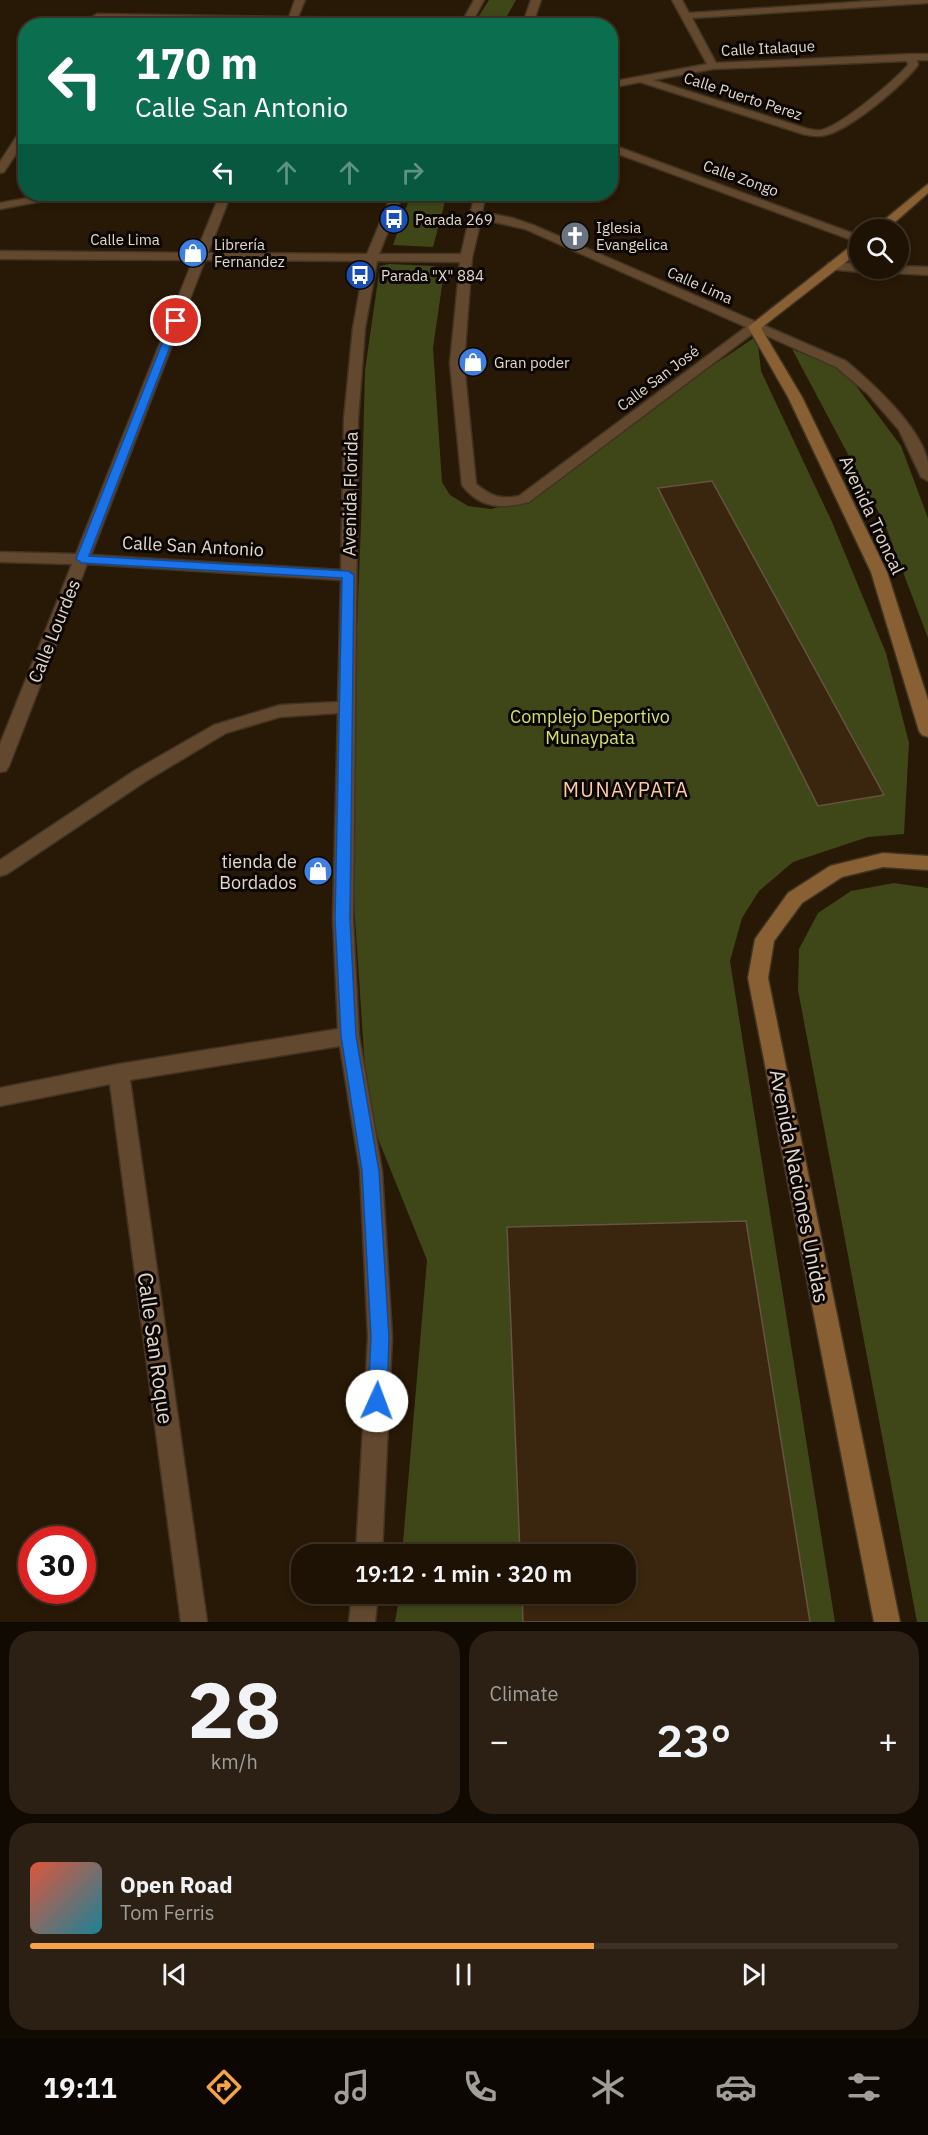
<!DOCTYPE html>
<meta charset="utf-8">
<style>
body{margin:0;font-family:"IBM Plex Sans",sans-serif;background:#2b2013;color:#f1f3f6;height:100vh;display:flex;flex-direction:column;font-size:22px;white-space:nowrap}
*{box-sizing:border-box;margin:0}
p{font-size:20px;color:#a19e9a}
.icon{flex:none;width:33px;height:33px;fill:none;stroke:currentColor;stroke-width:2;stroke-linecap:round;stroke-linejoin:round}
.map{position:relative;height:1622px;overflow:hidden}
.panel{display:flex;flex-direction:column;gap:9px;padding:9px;background:#100a02;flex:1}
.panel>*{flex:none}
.guide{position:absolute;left:18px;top:18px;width:600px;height:183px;border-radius:24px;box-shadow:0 3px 9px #0003,0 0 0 2px #3c3226;background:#0b6e4f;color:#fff;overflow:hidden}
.tools{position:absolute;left:849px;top:219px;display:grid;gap:12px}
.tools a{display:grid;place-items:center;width:60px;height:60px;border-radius:50%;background:#1e1204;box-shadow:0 3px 9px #0003,0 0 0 2px #3c3226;font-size:30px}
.speed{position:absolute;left:18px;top:1526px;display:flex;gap:12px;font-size:30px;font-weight:700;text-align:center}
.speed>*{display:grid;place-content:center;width:78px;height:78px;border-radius:50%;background:#1e1204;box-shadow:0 3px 9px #0003,0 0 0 2px #3c3226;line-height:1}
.speed .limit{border:9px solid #d22;background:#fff;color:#111}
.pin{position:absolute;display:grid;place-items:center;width:51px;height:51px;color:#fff;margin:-26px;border:3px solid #fff;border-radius:50%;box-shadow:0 2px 6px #0007}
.me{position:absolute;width:66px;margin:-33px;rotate:2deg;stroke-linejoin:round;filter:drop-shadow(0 0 4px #0008)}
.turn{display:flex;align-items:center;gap:21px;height:126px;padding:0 18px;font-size:27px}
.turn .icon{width:78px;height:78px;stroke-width:2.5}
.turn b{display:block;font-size:42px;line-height:51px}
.lanes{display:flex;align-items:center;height:57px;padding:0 18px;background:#0003;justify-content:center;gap:30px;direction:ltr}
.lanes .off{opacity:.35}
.big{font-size:45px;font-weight:600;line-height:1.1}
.panel .tile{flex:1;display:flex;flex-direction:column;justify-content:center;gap:9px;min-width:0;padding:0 21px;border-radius:24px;background:#2b2013}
.panel .dial{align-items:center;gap:0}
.dial b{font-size:78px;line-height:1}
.song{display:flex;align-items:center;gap:18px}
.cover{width:72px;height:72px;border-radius:9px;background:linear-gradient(135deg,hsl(10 70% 55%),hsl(190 70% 35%))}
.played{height:6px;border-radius:3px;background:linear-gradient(90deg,#f6a247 65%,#3c3226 65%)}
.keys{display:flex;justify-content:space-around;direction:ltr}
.heat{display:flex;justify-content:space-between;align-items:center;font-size:33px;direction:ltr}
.panel .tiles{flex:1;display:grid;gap:9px;grid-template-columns:1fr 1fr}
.tile:last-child{grid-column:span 2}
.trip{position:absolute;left:291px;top:1544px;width:345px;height:60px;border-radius:24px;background:#1e1204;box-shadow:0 3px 9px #0003,0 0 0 2px #3c3226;font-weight:600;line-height:60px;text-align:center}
.menu{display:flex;height:96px;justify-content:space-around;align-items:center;background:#0c0702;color:#a19e9a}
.menu .icon{width:42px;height:42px}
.menu .on{color:#f6a247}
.menu b{font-size:27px;color:#f1f3f6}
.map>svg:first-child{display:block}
.green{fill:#3f4618}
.building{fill:#3a260e;stroke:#665440;stroke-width:1.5}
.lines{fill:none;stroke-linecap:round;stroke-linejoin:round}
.street-casing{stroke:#423322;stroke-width:3}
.secondary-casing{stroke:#423322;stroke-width:3}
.street{fill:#62482e;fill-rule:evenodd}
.secondary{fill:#895f34;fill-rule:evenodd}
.route{fill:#1a73e8;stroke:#114b97;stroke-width:1.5}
.labels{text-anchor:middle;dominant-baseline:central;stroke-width:6;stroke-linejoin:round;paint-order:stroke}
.far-street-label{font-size:15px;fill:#e2d8cd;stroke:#0b0602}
.far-poi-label{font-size:15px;fill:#e2d8cd;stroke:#0b0602;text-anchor:start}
.street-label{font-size:18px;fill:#e2d8cd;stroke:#0b0602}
.park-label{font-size:18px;fill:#d1e369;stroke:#0b0602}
.poi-label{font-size:18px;fill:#e2d8cd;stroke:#0b0602;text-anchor:end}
.neighbourhood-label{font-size:20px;letter-spacing:1.5px;fill:#fccc9f;stroke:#0b0602}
.near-street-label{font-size:21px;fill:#e2d8cd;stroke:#0b0602}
</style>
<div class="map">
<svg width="928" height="1622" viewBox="0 0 928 1622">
<rect width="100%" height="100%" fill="#281806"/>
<path class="green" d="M489,0H516L502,25H473Z
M411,194H447L433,247L393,245Z
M389,264L434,266L444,272L433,348L442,482L450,495L468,506L491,509L517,502L632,419L757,336L761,371L832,522L886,653L909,743L904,834L868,837L793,862L759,891L742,918L730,961L835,1622H395L400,1593H626V1554H402L427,1260L368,1114L349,827L361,525L365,370L380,266Z
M792,349L845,371L901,446L928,518V638L884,522Z
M894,883L928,888V1622H917L798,990L799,949L818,913L851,891Z"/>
<path class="building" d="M712,481L884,795L818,806L658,488Z
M746,1221L810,1622H523L522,1593H626V1554H520L507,1227Z"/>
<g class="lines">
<g class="street-casing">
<path id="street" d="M295,0H305L298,17L463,20L474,0H484L470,26L296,23L295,26H285L286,23L97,20L92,17L97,14L289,17Z
M531,0H541L532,26H522Z
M672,0H682L689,13L886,0H928V3L692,18L716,63L911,54H928V60H917L918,65C903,85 851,129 826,135C819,137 811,136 803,134L640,82L610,88V82L707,64ZM907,61L908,65C893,82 843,124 822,130C818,131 813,130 808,129L653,80L713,69Z
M26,127V139L4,172L0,173V162L22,128Z
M610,144L860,236V243L610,151Z
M49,194H70L64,197L0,209V203Z
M220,194H231L208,253L367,254L392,194H403L379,254H461L475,194H486L482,212L512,218L533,225L846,361C873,384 920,426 928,462C928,468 928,476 928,481L921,477L899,430L867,393L836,367L756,331L529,502C502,509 480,509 462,485L450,363L460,262L377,261L365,328L358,419L353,919L359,1036L382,1171L392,1337L382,1554H356L368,1337L360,1171L340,1046L130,1080L207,1622H181L110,1084L0,1106V1088L119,1064L338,1029L333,919L338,713L280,717L226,733L146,781L7,874L0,876V860L134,771L214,725L280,705L338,702L341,580L87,564L9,766L6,771L0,772V744L72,564L0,562V552L76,554L193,260L0,259V251L196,253ZM481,219L525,229L746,327L519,496C500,500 491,496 476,484L464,363L472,258ZM205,260L365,261L353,328L344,419L341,570L91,555Z
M832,262L860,264V268H866L860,272L828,269V263Z
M898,266L928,267V275L876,272L870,268H898Z
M352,1593H378L375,1622H349Z"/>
</g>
<g class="secondary-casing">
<path id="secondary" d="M928,184V193L886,230H872Z
M856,242H860V251L761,328L802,397L887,572L928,700V737L922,735L919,731L871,572L788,397L748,327Z
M883,853L928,856V870L883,867L842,877L802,903L774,941L768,978L900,1622H874L748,978L755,939L788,893L830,866Z"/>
</g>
<use href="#street" class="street"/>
<use href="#secondary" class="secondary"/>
</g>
<path class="route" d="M176,318L180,321L89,556L348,571L354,575L350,919L356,1036L379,1171L389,1337L387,1401L384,1408L377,1411L371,1408L368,1401L371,1337L362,1171L341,1036L335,919L342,578L82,563L76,559L171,321Z"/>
<defs>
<g id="bus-disc" transform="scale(1.5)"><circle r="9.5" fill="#1a4fb4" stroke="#0b0602"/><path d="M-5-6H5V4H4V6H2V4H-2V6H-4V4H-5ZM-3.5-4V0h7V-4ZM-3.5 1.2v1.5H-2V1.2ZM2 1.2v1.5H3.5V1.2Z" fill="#fff"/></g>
<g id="church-disc" transform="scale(1.5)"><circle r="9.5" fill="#6b7280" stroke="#0b0602"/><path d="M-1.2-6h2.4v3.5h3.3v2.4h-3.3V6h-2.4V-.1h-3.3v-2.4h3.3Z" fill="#fff"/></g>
<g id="shop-disc" transform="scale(1.5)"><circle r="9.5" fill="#3f7fe0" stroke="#0b0602"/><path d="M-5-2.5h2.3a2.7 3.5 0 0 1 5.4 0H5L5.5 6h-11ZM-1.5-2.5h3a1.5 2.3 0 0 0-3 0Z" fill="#fff"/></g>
</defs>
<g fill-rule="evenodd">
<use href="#bus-disc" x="394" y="219"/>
<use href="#church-disc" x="575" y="236"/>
<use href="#shop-disc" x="193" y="253"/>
<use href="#bus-disc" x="360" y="275"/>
<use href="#shop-disc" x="473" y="362"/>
<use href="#shop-disc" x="318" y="871"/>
</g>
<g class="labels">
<g class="far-street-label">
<text transform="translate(768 48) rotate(-3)">Calle Italaque</text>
<text transform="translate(743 96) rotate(18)">Calle Puerto Perez</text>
<text transform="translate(741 178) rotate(20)">Calle Zongo</text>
<text x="125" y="239">Calle Lima</text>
<text transform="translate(700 285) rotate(24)">Calle Lima</text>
<text transform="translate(658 378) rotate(-37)">Calle San José</text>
</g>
<g class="far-poi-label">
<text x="415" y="219">Parada 269</text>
<text x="596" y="227">Iglesia<tspan x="596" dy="17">Evangelica</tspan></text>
<text x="214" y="244">Librería<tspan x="214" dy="17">Fernandez</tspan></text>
<text x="381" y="275">Parada "X" 884</text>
<text x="494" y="362">Gran poder</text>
</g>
<g class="street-label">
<text transform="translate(350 494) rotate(-89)">Avenida Florida</text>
<text transform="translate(872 515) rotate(65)">Avenida Troncal</text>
<text transform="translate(193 546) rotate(3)">Calle San Antonio</text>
<text transform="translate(54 631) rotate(-68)">Calle Lourdes</text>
</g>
<g class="park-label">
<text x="590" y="716">Complejo Deportivo<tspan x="590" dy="21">Munaypata</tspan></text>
</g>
<g class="poi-label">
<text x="297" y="861">tienda de<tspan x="297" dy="21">Bordados</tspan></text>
</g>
<g class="neighbourhood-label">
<text x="626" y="789">MUNAYPATA</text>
</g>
<g class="near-street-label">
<text transform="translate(800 1186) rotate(79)">Avenida Naciones Unidas</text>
<text transform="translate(156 1348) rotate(82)">Calle San Roque</text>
</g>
</g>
</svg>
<div class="tools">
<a><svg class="icon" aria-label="search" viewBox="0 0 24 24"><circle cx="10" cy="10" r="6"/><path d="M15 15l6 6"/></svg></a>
</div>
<div class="speed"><div class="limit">30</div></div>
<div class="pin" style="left:176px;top:321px;background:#d93025"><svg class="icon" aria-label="arrive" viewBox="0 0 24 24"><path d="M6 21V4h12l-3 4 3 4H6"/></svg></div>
<svg class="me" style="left:377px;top:1401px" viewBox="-20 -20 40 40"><circle r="19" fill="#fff"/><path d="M0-13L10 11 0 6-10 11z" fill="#1a73e8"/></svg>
<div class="trip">19:12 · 1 min · 320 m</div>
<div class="guide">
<div class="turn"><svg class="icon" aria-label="left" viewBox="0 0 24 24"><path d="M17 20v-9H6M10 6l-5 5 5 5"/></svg><div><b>170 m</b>Calle San Antonio</div></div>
<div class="lanes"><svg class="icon" aria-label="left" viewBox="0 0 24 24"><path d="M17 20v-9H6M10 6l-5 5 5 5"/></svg><svg class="icon off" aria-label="ahead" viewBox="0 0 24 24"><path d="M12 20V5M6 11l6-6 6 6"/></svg><svg class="icon off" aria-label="ahead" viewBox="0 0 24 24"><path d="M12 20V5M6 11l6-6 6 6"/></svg><svg class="icon off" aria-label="right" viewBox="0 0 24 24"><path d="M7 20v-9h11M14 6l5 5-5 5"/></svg></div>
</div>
</div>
<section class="panel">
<div class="tiles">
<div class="tile dial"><b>28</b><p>km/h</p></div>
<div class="tile"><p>Climate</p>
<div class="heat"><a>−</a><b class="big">23°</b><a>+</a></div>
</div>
<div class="tile">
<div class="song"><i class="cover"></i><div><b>Open Road</b><p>Tom Ferris</p></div></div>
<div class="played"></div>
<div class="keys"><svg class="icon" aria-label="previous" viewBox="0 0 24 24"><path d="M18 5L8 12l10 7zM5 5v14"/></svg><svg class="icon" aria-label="pause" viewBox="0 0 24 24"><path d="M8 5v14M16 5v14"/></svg><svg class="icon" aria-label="next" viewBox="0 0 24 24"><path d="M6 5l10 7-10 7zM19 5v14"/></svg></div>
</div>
</div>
</section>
<nav class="menu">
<b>19:11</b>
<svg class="icon on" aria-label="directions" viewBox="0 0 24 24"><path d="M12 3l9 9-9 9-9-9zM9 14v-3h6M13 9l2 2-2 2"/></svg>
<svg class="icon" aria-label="music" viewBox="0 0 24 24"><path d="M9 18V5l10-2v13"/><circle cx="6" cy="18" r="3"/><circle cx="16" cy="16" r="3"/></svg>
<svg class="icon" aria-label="phone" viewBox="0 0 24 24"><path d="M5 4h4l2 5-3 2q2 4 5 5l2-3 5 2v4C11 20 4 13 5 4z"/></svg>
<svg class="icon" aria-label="climate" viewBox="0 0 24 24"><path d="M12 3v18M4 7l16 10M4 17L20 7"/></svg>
<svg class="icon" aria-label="car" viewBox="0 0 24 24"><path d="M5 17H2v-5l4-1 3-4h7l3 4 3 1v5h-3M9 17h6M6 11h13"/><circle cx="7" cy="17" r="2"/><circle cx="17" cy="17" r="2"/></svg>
<svg class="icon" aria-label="filters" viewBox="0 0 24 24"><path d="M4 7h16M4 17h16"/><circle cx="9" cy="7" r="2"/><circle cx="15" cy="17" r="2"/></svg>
</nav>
